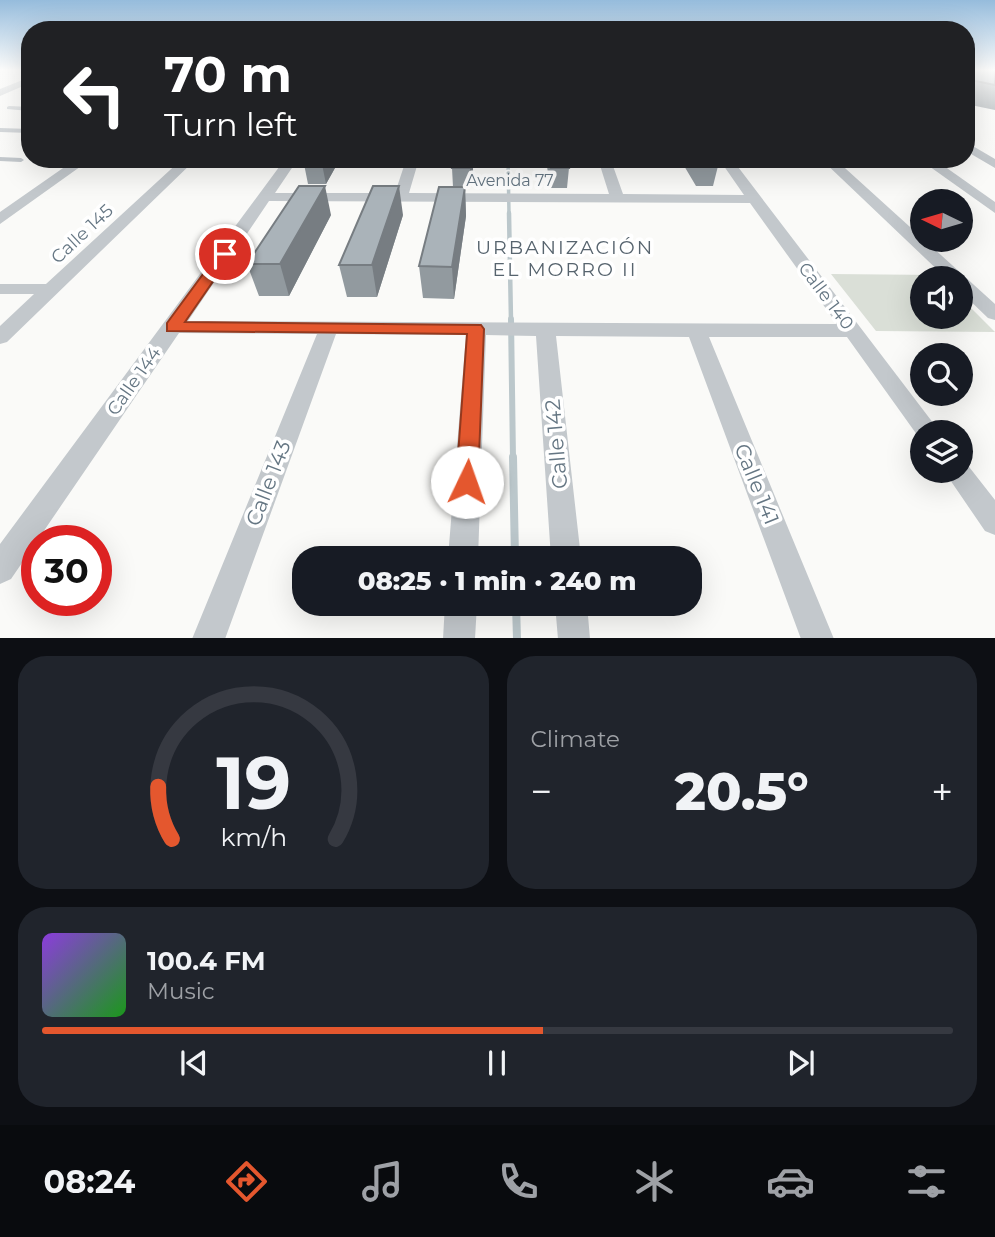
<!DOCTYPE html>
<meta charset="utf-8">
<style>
body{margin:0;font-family:Montserrat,sans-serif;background:#20242c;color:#f1f3f6;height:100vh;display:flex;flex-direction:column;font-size:26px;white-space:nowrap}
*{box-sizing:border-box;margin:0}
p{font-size:23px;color:#9ea1a6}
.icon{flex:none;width:38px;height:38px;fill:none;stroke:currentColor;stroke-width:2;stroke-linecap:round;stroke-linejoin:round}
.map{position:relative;height:638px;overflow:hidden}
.sheet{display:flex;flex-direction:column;gap:18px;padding:18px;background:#0d0f14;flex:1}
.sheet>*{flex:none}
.guide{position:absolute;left:21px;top:21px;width:954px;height:147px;border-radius:28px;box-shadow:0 7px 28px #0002;background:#202124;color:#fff;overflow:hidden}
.needle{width:46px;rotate:275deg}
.buttons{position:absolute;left:910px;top:189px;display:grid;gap:14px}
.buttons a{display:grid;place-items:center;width:63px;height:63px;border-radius:50%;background:#171b24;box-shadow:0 7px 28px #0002;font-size:35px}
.speed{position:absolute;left:21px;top:525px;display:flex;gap:14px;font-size:35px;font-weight:700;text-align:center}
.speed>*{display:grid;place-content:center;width:91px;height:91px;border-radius:50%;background:#171b24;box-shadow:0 7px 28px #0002;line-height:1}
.speed .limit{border:10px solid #d22;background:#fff;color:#111}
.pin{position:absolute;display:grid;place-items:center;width:60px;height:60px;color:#fff;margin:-30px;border:4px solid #fff;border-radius:50%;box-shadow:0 2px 7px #0007}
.me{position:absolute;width:77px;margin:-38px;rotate:3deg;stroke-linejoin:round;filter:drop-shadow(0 0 5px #0008)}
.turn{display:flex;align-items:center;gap:24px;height:147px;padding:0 28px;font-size:32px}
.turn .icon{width:91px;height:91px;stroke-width:2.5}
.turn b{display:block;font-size:49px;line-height:60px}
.big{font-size:52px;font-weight:800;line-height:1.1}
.sheet .widget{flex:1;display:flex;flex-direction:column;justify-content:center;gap:10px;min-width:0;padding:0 24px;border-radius:28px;background:#20242c}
.sheet .dial{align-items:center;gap:0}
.dial svg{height:182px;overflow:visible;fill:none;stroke:#363941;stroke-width:7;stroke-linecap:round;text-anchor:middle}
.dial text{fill:#f1f3f6;stroke:none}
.song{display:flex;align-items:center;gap:21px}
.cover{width:84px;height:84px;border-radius:10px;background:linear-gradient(135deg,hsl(270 70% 55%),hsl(120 70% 35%))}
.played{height:7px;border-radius:4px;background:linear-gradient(90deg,#e4572e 55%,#363941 55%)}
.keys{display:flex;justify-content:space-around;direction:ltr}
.heat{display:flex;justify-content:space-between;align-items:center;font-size:38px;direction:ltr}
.sheet .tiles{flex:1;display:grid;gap:18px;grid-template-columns:1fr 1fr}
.widget:last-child{grid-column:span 2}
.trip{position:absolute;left:292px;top:546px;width:410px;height:70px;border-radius:28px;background:#171b24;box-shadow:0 7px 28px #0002;font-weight:800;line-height:70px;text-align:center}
.tab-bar{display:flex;height:112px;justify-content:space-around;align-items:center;background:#090b0e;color:#9ea1a6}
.tab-bar .icon{width:49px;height:49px}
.tab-bar .on{color:#e4572e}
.tab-bar b{font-size:32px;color:#f1f3f6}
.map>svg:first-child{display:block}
.green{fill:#dadfd7}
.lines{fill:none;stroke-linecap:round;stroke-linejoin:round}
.stream-far3{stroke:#bbc7cb;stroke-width:3.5}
.stream-far2{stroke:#bbc7cb;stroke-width:4.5}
.stream-far1{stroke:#bbc7cb;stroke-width:6}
.stream{stroke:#bbc7cb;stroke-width:8}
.service{fill:#c3c8cc;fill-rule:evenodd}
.minor{fill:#c3c8cc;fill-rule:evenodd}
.wall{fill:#929a9f}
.shaded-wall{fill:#777d82}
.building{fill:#aab3b9;stroke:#777d82;stroke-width:2}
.route{fill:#e4572e;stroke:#94391e;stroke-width:2}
.labels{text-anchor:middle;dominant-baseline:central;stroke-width:7;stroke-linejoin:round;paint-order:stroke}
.far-street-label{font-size:16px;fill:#657683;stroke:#fff}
.street-label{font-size:18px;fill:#657683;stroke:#fff}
.neighbourhood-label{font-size:19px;letter-spacing:2px;fill:#57646e;stroke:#fff}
.near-street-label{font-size:21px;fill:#657683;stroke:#fff}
</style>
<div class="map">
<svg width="995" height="639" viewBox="0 0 995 639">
<rect width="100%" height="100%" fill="#fafaf8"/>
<path class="green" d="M831,274L937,275L940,278H922V317H961V298L995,332L876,331Z"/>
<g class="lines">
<path class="stream-far3" d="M508,159L509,214"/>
<path class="stream-far2" d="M509,213L511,321"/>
<path class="stream-far1" d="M511,319L513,459"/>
<path class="stream" d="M513,457L515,558
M516,604L517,639"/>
<path class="service" d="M9,106L30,107V111L7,109V107Z
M0,128L30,129V133L0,132Z
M0,157L21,158L24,160L21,162L0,161Z"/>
<path class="minor" d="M30,77V83L0,96V89Z
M966,142L995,159V168L966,151Z
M76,159H91L0,224V212Z
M182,159H196L7,342L0,344V326L34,294H0V284H46Z
M285,159H298L275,193H395L405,163H387L381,159H419L409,193L609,194L598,159H645L647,163L641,167L613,166L623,194L744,195L719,159H732L940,432H922V440L920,439L847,337H709L834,639H801L689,337L556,336L581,558H551L536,336L486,335L478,558H448L466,335L336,334L225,639H192L317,334L179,333L11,579L0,584V544ZM269,201L750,203L837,324L188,321Z
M821,159H835L995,304V320L988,318L961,292V278H946Z
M919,159H934L995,202V213Z
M961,461L966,463L995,500V535L985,531L944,471H961Z
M445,604H477L475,639H443Z
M555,604H587L590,639H558Z"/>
</g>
<path class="wall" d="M966,70H995V110L966,104Z
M340,159L326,184H308L304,164Z
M454,159H474L471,187H465L466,216L454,299L423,298L419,266L453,187L452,168Z
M546,159H567L569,168L567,188H550Z
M680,159H713L718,166L713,186H696Z
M331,215L289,296H259L247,264Z
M403,215L377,297H347L339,265Z"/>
<path class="shaded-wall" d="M325,159H340L326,184L322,164Z
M471,159H474L471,187L470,168Z
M325,186L331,215L289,296L280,264Z
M399,186L403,215L377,297L372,265Z
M465,187L466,216L454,299L452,267Z"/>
<path class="building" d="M966,70H995V85L966,79Z
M307,159H325L322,164H304Z
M454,159H471L470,168H452Z
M550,159H567L569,168H551Z
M697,159H713L718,166H701Z
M299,186H325L280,264H247Z
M373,186H399L372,265H339Z
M439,187H465L452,267L419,266Z"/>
<linearGradient id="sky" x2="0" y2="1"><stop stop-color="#96bcdc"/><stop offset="0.44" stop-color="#fdfdfc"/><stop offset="1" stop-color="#fdfdfc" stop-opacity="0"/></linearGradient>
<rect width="995" height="159" fill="url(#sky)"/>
<path class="route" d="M225,250L232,254L185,322L481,325L484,329L478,482L475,488L467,491L460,488L456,482L467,334L167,331V323L220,251Z"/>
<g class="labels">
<g class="far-street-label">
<text x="510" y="180">Avenida 77</text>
</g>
<g class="street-label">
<text transform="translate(82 234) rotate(-43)">Calle 145</text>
<text transform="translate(826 296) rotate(53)">Calle 140</text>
<text transform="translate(134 381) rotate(-55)">Calle 144</text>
</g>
<g class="neighbourhood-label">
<text x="565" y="247">URBANIZACIÓN<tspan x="565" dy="22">EL MORRO II</tspan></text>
</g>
<g class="near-street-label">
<text transform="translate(556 444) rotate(-95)">Calle 142</text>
<text transform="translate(268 483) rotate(-69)">Calle 143</text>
<text transform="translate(757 484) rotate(68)">Calle 141</text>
</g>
</g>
</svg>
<div class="buttons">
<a><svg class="needle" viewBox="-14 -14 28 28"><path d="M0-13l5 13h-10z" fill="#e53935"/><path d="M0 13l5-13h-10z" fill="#9ea1a6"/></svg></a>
<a><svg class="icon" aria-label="sound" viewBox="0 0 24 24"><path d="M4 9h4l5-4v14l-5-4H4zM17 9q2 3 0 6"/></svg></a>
<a><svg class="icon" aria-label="search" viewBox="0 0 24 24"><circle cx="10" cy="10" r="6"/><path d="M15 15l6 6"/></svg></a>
<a><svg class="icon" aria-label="layers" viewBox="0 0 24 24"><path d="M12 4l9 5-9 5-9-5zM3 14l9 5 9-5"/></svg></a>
</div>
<div class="speed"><div class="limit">30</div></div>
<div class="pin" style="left:225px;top:254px;background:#d93025"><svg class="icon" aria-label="arrive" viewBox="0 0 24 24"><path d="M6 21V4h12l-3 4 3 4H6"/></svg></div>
<svg class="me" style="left:467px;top:482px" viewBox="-20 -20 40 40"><circle r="19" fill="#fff"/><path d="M0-13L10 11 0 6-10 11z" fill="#e4572e"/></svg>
<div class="trip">08:25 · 1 min · 240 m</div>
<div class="guide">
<div class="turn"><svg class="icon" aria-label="left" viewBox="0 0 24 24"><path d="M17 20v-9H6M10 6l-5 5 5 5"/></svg><div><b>70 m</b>Turn left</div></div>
</div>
</div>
<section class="sheet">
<div class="tiles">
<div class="widget dial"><svg viewBox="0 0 100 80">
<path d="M14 69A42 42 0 1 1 86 69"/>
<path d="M14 69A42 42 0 0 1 8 46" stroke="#e4572e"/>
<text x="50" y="56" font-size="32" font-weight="700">19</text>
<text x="50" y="72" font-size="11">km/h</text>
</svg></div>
<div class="widget"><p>Climate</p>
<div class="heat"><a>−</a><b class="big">20.5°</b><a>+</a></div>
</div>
<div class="widget">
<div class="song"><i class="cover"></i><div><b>100.4 FM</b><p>Music</p></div></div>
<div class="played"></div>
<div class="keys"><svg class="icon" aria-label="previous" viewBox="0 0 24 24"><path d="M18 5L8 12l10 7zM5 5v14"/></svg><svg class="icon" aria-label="pause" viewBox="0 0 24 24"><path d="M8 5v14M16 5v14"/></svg><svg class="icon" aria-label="next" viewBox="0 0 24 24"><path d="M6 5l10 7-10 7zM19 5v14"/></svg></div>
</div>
</div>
</section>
<nav class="tab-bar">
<b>08:24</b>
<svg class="icon on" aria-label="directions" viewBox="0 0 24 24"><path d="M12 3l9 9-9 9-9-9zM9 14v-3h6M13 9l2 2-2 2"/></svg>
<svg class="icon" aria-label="music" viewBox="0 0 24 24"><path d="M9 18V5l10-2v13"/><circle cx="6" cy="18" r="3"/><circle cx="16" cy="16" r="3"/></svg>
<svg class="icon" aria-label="phone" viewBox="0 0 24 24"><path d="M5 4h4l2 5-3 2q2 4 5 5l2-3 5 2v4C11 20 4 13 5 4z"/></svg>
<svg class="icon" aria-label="climate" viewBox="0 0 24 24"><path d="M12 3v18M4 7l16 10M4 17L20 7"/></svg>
<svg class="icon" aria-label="car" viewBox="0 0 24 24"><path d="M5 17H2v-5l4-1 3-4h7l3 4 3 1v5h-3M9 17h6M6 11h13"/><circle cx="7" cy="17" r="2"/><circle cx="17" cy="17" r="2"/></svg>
<svg class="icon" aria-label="filters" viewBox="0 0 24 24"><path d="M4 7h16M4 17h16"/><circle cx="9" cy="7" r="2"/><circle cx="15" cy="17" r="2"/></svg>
</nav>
